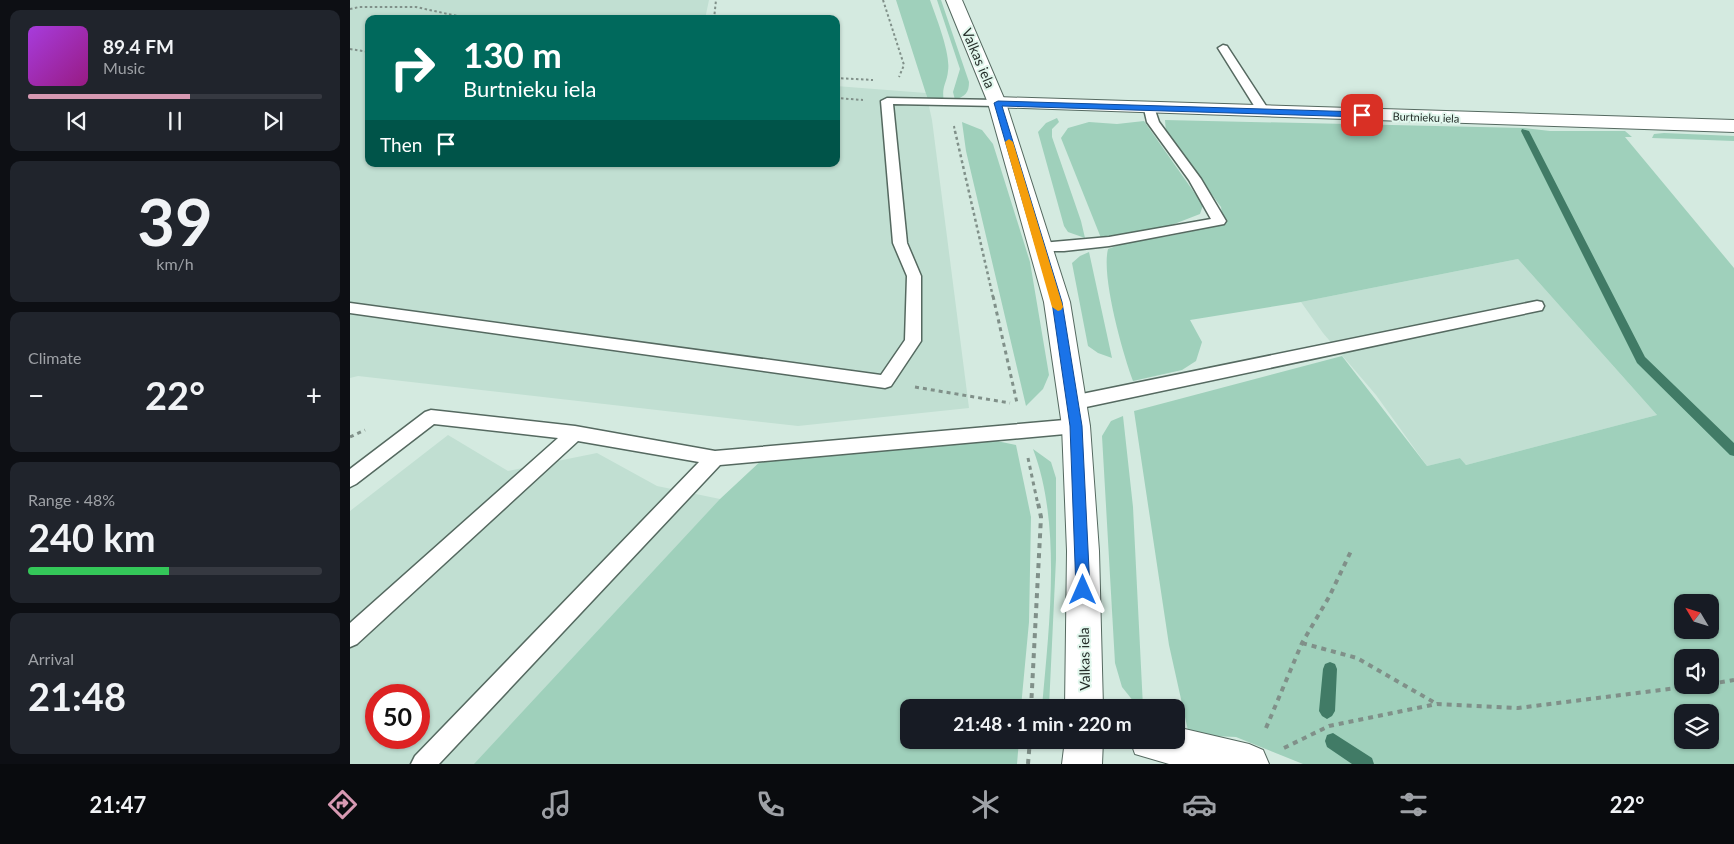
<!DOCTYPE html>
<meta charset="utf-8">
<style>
body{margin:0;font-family:Lato,sans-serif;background:#20242c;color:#f1f3f6;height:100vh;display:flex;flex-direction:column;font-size:19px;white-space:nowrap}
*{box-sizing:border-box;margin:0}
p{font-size:16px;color:#9ea1a6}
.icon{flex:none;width:28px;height:28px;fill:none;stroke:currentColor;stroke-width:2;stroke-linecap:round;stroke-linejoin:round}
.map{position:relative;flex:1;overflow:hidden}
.details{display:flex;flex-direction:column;gap:10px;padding:10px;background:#0d0f14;width:350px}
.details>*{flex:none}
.guide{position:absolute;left:15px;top:15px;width:475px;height:152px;border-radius:10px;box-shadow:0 1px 4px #0004;background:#00695c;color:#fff;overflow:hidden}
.needle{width:32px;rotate:308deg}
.tools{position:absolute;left:1324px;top:594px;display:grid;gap:10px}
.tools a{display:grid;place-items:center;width:45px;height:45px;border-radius:10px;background:#171b24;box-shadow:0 1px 4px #0004;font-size:25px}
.speed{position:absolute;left:15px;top:684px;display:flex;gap:10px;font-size:25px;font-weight:700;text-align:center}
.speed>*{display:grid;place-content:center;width:65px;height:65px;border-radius:50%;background:#171b24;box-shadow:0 1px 4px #0004;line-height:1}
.speed .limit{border:8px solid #d22;background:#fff;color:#111}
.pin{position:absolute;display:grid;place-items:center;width:42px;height:42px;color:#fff;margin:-21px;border-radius:10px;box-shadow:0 2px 8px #0006}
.me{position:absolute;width:55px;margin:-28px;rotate:0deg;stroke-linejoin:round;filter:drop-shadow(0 0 4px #0008)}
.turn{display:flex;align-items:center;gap:18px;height:105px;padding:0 15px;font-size:22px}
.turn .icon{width:65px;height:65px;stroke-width:2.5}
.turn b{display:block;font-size:35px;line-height:42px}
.then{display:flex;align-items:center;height:48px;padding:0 15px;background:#0003;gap:10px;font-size:19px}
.big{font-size:38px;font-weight:700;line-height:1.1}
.details .card{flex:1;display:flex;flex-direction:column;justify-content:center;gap:8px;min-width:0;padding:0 18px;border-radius:10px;background:#20242c}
.details .dial{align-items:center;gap:0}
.dial b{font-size:65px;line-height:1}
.song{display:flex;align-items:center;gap:15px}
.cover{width:60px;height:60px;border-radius:8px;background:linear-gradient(135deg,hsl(280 70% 55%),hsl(310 70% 35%))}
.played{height:5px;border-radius:2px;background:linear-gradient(90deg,#d799b2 55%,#363941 55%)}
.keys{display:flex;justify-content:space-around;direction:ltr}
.heat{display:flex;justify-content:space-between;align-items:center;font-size:28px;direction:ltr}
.charge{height:8px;border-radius:4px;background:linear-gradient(90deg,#34c759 48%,#363941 0)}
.trip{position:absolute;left:550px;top:699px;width:285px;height:50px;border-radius:10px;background:#171b24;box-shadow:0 1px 4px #0004;font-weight:700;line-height:50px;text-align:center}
.tab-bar{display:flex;height:80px;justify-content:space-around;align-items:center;background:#090b0e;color:#9ea1a6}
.tab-bar .icon{width:35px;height:35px}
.tab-bar .current{color:#d799b2}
.tab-bar b{font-size:22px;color:#f1f3f6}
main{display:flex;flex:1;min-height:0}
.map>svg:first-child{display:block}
.built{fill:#c1dfd2;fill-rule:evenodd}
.green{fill:#9fd0bb;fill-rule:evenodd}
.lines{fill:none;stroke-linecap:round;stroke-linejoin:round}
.stream{fill:#417b66;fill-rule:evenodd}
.service-casing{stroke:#556960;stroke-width:3}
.minor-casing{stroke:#556960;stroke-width:2}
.tertiary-casing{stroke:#556960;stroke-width:2}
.secondary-casing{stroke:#556960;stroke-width:2}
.path-far3{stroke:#809089;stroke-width:2;stroke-dasharray:2.5 2.5;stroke-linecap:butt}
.path-far2{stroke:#809089;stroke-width:2.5;stroke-dasharray:3 3;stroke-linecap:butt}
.path-far1{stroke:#809089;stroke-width:3;stroke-dasharray:4 4;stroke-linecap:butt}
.path{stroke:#809089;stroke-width:4;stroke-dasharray:5 5;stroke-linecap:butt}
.service{fill:#fff;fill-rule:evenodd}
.minor{fill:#fff;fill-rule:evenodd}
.tertiary{fill:#fff;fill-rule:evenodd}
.secondary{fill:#fff;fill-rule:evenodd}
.route{fill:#1a73e8;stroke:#114b97}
.slow{fill:#f59e0b}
.labels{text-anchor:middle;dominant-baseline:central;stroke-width:4;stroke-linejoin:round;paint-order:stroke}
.far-street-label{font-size:11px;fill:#242d29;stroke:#e1f7ed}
.street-label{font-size:14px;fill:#242d29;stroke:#e1f7ed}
</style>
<main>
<section class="details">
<div class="card">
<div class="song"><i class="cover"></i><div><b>89.4 FM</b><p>Music</p></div></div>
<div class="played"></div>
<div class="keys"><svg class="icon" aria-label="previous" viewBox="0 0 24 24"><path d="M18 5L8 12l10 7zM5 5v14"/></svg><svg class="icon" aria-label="pause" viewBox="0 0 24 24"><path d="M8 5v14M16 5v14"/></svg><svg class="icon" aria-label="next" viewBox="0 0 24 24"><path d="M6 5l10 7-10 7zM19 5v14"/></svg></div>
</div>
<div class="card dial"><b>39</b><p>km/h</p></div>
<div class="card"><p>Climate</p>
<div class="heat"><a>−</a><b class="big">22°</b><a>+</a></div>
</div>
<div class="card"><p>Range · 48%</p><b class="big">240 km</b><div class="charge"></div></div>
<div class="card"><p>Arrival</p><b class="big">21:48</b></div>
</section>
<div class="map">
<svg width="1384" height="764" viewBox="0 0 1384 764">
<rect width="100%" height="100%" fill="#d4eae0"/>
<path class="built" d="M0,0H359L355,19H19V164H486V86L576,93L582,120L619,408L448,426L8,376L0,378Z
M1168,259L1307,415L1116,465L1110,458L1077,466L1026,395L973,333L951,302Z
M98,435L158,471L247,453L307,486L370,499L411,521L200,764H0V511ZM26,695H69V738H26Z"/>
<path class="green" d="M546,0H580C586,17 601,54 598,71C597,83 591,87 594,101L578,100Z
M587,0H591L619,82C619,93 615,96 605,100L603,92L610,69Z
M707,118L709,122L702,129V137L731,221L735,238L718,232L714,226L688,132L696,123Z
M815,120L1174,128L1200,131H1275L1282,137H1275L1384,268V764H953L886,737L839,735L819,645L784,411L992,356L1077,466L1110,458L1116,465L1307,415L1168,259L951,302L840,320L852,342L846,361L832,370L783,381C773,354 751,277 758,249C795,235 837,239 873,220L871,207L816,133ZM1332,602H1360V630H1332ZM1332,658H1360V685H1332ZM1332,712H1360V740H1332Z
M794,121L853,205L850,214L819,226L751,238L711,138L718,128L739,122L767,124Z
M612,122L632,130L643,144L680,262L699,375L693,389L676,406L616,151Z
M1314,133L1384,136V141L1302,138L1304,134Z
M739,252L762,358L748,353L738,346L722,263L730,256Z
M773,416L783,507L793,707H788L772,687L765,663L752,436L761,421Z
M637,439L666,445L681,517L679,622L671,707L559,708V740H669L667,764H124L370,499L415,457Z
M683,449L701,462L706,478V559L699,707H692C699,627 712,525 683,449Z"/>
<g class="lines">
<path class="stream" d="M1172,129L1179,131L1295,357L1384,443V456L1380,455L1287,363L1171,131Z
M980,662L985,664L987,669L985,711L982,716L977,719L972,716L969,711L973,669L975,664Z
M983,733L1022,758L1024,764H1002L977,747L975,741L977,735Z"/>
<g class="service-casing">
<path id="service" d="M873,45L877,46L920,112L918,114H910L908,112L868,48Z
M537,98L647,100L653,103L647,106L543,104L557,243L571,276V341L541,386L535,388L0,313V303L531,375L555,340L557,276L543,243L531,101Z
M800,106L804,107L809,122L851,179L876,221L874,224L759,246L714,251H686L684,248L686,245L691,243L759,237L861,219L839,180L797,122L794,109Z
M1187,301L1192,302L1194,306L1192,310L722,410L716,408L714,403L716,398L722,396Z
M81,410L225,426L365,451L726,419L732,421L735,426L732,431L726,433L370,465L89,764H61L65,756L349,462L228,441L7,644L0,647V623L208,438L84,424L6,484L0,487V469L75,412Z"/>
</g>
<g class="minor-casing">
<path id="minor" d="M826,727L899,744L913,750L919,764H819L785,754L780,740H826Z"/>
</g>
<g class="tertiary-casing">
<path id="tertiary" d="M647,97L1384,120V132L640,107L638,103L640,99Z"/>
</g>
<g class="secondary-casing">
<path id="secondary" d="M596,0H612L656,103L720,302L740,426L749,551L753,708H715L717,551L712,426L694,302L638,103Z
M715,740H753L752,764H712Z"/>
</g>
<path class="path-far3" d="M533,0L554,65L549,77
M0,9L9,7H66L121,19
M364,19L366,0
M0,49L19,52
M486,78L523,80
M486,98L513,100
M604,126L605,132"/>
<path class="path-far2" d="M605,131L643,297"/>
<path class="path-far1" d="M643,296L667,403
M565,387L660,403
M0,437L15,430
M678,458L688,505"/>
<path class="path" d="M952,643L1007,658L1087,704
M1360,684L1384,680
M681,708L691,517L688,503
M916,728L952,643L979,597L1002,549
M934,748L979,726L1087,704L1168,708L1351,685
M678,764L680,740"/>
<use href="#service" class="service"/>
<use href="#minor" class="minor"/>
<use href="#tertiary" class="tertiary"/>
<use href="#secondary" class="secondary"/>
</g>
<path class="route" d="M648,101L1012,112L1016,115L1012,117L652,106L712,302L732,426L740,590L738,595L733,597L728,595L726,590L720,426L702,302L644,103Z"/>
<path class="slow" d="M659,139L663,142L713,307L711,310L708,311L702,307L655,142Z"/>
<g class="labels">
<g class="far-street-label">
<text transform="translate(1076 117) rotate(2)">Burtnieku iela</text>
</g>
<g class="street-label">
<text transform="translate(629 58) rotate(67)">Valkas iela</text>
<text transform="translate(734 659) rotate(-91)">Valkas iela</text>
</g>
</g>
</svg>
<div class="tools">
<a><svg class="needle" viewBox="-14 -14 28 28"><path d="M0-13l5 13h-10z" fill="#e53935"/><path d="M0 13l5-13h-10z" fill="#9ea1a6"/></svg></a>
<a><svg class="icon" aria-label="sound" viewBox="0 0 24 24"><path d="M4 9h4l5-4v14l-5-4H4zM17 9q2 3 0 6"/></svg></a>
<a><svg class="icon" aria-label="layers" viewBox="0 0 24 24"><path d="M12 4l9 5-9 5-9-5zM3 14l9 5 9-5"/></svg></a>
</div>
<div class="speed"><div class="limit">50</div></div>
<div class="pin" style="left:1012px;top:115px;background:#d93025"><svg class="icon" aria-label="arrive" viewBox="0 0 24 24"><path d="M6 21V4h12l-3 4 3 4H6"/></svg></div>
<svg class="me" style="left:733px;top:590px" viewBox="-20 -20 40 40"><path d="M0-17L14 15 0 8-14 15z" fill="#1a73e8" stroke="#fff" stroke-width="4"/></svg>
<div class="trip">21:48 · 1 min · 220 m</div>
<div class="guide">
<div class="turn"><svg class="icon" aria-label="right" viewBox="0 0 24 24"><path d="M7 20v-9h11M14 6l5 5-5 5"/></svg><div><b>130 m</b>Burtnieku iela</div></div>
<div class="then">Then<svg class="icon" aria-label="arrive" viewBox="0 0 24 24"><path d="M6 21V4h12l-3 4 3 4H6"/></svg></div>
</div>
</div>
</main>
<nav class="tab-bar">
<b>21:47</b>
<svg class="icon current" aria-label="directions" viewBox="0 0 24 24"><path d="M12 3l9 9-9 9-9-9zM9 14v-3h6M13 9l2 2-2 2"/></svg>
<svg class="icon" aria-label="music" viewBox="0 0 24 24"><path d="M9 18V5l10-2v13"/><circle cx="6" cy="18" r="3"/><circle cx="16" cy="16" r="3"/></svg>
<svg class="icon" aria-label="phone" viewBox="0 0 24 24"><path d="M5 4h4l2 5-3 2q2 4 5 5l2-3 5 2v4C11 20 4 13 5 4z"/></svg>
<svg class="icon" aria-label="climate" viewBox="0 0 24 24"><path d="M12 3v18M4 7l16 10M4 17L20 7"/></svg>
<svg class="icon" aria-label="car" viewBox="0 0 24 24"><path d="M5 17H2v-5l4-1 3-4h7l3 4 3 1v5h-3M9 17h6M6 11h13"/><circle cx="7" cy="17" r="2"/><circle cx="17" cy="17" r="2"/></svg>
<svg class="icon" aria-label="filters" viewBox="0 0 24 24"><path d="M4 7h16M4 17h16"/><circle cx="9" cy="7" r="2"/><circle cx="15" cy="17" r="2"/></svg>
<b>22°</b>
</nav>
